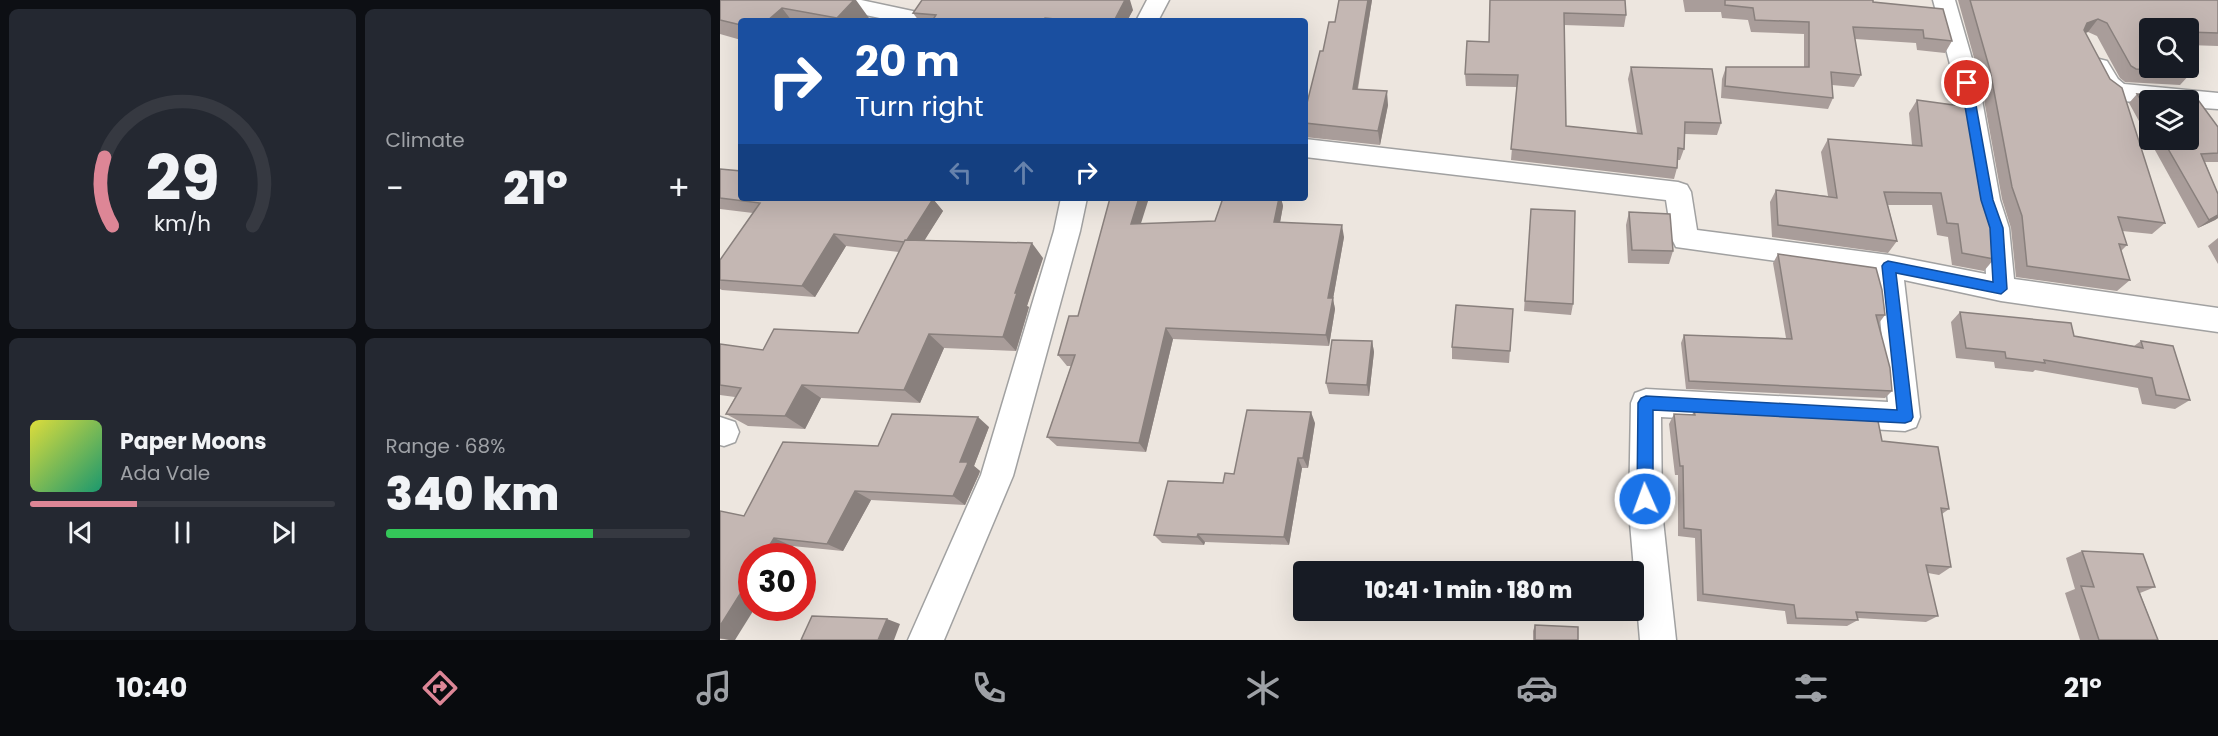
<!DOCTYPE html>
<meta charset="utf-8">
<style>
body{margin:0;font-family:Poppins,sans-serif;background:#242831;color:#f1f3f6;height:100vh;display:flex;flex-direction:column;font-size:22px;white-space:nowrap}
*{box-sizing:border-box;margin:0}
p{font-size:20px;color:#9ea1a6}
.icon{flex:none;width:33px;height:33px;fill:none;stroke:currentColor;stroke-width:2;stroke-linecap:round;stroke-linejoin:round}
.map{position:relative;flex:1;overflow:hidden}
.panel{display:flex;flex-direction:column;gap:9px;padding:9px;background:#0d0f14;width:720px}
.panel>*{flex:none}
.banner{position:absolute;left:18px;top:18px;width:570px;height:183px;border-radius:6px;box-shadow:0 6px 24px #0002;background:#1a4fa0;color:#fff;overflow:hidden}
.tools{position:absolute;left:1419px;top:18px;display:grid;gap:12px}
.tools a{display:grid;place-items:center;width:60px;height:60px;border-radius:6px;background:#171b24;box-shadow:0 6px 24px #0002;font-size:30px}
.speed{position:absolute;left:18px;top:543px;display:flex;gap:12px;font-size:30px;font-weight:700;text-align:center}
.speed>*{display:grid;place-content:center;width:78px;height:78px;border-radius:50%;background:#171b24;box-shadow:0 6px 24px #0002;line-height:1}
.speed .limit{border:9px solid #d22;background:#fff;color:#111}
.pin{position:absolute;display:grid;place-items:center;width:51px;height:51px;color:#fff;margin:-26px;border:3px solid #fff;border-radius:50%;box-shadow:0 2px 6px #0007}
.me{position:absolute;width:66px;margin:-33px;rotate:358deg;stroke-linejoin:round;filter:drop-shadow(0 0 4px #0008)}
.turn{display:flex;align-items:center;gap:21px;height:126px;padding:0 18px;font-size:27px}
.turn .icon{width:78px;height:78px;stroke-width:2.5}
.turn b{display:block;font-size:42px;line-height:51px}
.lanes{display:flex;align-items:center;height:57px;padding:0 18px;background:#0003;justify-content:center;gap:30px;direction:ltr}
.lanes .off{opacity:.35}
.big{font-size:45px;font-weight:800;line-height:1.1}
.panel .widget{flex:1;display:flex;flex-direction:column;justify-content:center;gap:9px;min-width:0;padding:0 21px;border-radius:9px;background:#242831}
.panel .dial{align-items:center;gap:0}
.dial svg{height:156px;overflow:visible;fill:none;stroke:#363941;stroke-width:7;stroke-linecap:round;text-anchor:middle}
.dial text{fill:#f1f3f6;stroke:none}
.song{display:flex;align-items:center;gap:18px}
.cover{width:72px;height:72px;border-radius:9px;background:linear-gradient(135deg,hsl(60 70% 55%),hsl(160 70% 35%))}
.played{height:6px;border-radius:3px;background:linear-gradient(90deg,#dd8696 35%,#363941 35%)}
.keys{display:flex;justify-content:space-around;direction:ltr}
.heat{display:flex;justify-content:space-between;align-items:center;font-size:33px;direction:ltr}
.charge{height:9px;border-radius:4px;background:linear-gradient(90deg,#34c759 68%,#363941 0)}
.panel .tiles{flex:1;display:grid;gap:9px;grid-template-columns:repeat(2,1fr)}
.trip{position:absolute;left:573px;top:561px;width:351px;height:60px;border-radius:6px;background:#171b24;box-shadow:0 6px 24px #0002;font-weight:800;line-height:60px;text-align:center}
.menu{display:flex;height:96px;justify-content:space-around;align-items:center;background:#090b0e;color:#9ea1a6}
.menu .icon{width:42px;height:42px}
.menu .on{color:#dd8696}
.menu b{font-size:27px;color:#f1f3f6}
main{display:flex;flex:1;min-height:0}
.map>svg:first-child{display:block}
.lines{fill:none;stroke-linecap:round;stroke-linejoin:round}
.minor-casing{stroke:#a1a1a1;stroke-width:3}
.minor{fill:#fff;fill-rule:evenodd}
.wall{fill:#a99d9a;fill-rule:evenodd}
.shaded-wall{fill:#89807d}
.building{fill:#c4b7b3;stroke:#89807d;stroke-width:1.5}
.route{fill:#1a73e8;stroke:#114b97;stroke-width:1.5}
</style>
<main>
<section class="panel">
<div class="tiles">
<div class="widget dial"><svg viewBox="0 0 100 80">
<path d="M14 69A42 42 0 1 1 86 69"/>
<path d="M14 69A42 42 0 0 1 10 34" stroke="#dd8696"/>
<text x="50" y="56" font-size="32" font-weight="700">29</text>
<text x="50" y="72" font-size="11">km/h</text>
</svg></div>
<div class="widget"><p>Climate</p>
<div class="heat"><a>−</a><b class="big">21°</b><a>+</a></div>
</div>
<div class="widget">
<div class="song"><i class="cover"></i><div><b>Paper Moons</b><p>Ada Vale</p></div></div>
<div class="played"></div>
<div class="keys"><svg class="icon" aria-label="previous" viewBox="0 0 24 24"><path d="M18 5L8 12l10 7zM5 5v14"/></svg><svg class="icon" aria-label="pause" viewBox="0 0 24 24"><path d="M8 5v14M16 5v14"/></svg><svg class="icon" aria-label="next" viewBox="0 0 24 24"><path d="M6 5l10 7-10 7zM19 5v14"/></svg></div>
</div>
<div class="widget"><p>Range · 68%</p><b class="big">340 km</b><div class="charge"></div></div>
</div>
</section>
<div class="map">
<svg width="1498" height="640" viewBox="0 0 1498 640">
<rect width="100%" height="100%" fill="#ede6df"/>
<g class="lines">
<g class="minor-casing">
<path id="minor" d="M95,0H141L202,13L205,18L203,21H174L98,5Z
M427,0H449L438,21H416Z
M1213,0H1235L1259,83L1280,200L1289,228L1294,279L1498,308V332L1281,301L1184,280L1200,417L1196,427L1185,431L941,417L942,511L956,640H920L909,511L911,403L915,393L926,389L1168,402L1156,275L956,247L952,239L946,200L585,157V139L958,182L967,185L971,192L977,230L1169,255L1266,274L1263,228L1254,200L1235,83Z
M1379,59L1387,61L1398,79L1404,84L1498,93V109L1468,107V100H1430V103C1391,100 1387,103 1367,67L1371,61Z
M341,198H367L360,231L293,476L224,640H188L261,475L334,231Z
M0,417L15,422L19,432L15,442L4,446L0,445Z"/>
</g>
<use href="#minor" class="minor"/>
</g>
<path class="wall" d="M0,0L149,18L146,21H21V40L0,34Z
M619,0H652L638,89L668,105L660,145L585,137V111L603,51L615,22Z
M770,0L906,15L904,27L844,25L846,126L917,133L908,79L911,67L1001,123L997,135L965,134L964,149L960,160H958L957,168L954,179L791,160L797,87L746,86L745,74L769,42Z
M963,0H1153V2L1232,41L1225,53L1197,50L1196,43L1135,39L1141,75L1134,87L1112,85L1113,98L1108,109L1001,98L1002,79L1006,67H1084V34L1031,32L1028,20L1002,18L1001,12H965Z
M1238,0H1498V46L1468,45V28H1430L1472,72L1460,85L1405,82L1400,78L1377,36L1368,32L1365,33L1445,223L1432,234L1402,231L1407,245L1401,251L1410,280L1397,291L1296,277L1291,228L1282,199L1261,83Z
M413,10L407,21H199L193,13Z
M1417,94L1498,127V162H1485L1498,194V218L1495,220L1478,228L1409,103ZM1430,100L1468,140H1430Z
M1197,100L1274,259L1264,271L1232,265L1228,237L1217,235L1212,205H1168L1177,241L1168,253L1052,237L1050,202L1056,190L1108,196L1101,152L1108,139L1192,145L1189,113Z
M0,169L21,198L213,199L223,211L204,240L323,258L307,306L309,307L296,351L224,348L200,403L101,398L85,429L28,426L6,414L15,397L0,395V344L43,350L138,333L179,252L126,246L95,297L2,290L0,289V260L33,213L0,209Z
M503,198H561L563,206L560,222L624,237L613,299L615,309L609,346L453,339L426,452L337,446L327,437L351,366H347L338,355L358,316L495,221Z
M811,209L853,304L851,315L804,311Z
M909,212L953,251L949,264L908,263L906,225Z
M1498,238V264L1488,246Z
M1058,254L1165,315L1159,323L1172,391L1165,398L966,389L961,343L964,335L1066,338L1053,263Z
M793,309L789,363L732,359V347Z
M1240,312L1354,336L1414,346L1421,341L1470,400L1455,409L1422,404L1418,388L1315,370L1313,372L1275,368L1274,362L1236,358L1231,322Z
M652,341L654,352L649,396L609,394L606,383Z
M974,411L1162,441L1229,509L1222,514L1231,567L1219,575L1208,573L1218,616L1206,622L1138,618V620L1127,626L1067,624L1065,611L977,601L975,538L958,536V475H955L949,424L954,414L972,415Z
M595,423L588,468H582L569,545L485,542L484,545L442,543L434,535L503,483L514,474Z
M269,427L254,466L260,471L259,474L245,505L151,500L123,551L72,546L65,556H32L15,640L0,639V511L24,516L158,446Z
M1362,551L1435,587L1420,593L1438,640H1360L1345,593L1355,589L1346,558Z
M815,625L858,640H813V631Z"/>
<path class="shaded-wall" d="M134,0H136L149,18L146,21H120L117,18Z
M405,0H410L413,10L407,21H394Z
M648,0H652L635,103L633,89Z
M62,8L72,21H47Z
M1378,19L1368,32L1357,36L1367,23Z
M667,91L668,105L660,145L658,131Z
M419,198H429L417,236L411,224Z
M559,198H561L563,206L558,234L554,222Z
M213,199L223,211L196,254L185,243Z
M1498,215V218L1495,220L1478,228L1489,220Z
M622,225L624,237L613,299L615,309L609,346L606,335L608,298Z
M114,234L126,246L95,297L82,286Z
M312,243L323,258L307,306L309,307L296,351L283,337L295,293Z
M446,328L453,339L426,452L419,443Z
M209,334L224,348L200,403L184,390Z
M652,341L654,352L649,396L647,385Z
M82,385L101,398L85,429L65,416Z
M591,412L595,423L588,468L583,458Z
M258,417L269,427L254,466L260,471L259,474L245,505L233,496L240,462Z
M578,458L582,468L569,545L564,537Z
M135,491L151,500L123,551L107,544Z
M478,534L485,542L484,545L477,537Z
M54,538L72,546L65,556H43Z
M32,575V608H35L15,640H9L0,638V626Z
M167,619L180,624L174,640H158Z"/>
<path class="building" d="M0,0H134L117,18L62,8L47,21H21V25L0,20Z
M202,0H405L394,21H357L325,18L324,21H212L216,15L193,13Z
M619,0H648L633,89L667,91L658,131L585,123V111L600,51H603L609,22H615Z
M770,0H905L906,15L844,13L846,126L922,134L911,67L992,69L1001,123L965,122L964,149L958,148L957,168L791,149L798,75L745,74L747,41L769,42Z
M1005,0H1153V2L1223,9L1232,41L1204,38L1203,30L1133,27L1141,75L1111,72L1113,98L1005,86L1006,67H1089V22L1035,20L1033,8L1005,5Z
M1250,0H1498V33L1468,32V28H1430V68H1468V66L1472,72L1416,69L1411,66L1387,23L1378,19L1367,23L1364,30L1390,79L1402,88L1445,223L1398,217L1407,245L1399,244L1410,280L1307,266L1302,216L1292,187L1270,70Z
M1441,93H1473L1498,127V153L1481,154L1498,194V215L1489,220L1443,140H1468V100H1430V115L1417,94L1438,96Z
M1197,100L1248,107L1262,188L1271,216L1274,259L1242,253L1238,224L1227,223L1221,193L1164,192L1177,241L1058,225L1056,190L1117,198L1108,139L1202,146Z
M0,169L21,171V198L213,199L187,240H185L184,242L114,234L82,286L0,280V260L40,203L0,198Z
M390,198H419L411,224L495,221L503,198H559L554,222L622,225L608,298H613L606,335L446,328L419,443L327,437L355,355H338L349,316H358Z
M811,209L855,211L853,304L805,301Z
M909,212L950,214L953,251L912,250Z
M185,240L312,243L295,293H297L283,337L209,334L184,390L82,385L65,416L6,414L21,388L0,385V344L43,350L54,329L138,333Z
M1058,254L1156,268L1162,290L1165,315H1156L1170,368L1172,391L969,381L964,335L1072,339Z
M736,305L793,309L790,351L732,347Z
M1240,312L1351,323L1354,336L1423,348L1421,341L1453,346L1470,400L1436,395L1432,378L1324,360L1325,363L1286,358L1285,352L1246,348Z
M612,340L652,341L647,385L606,383Z
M527,410L591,412L583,458H578L564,537L478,534L477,537L434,535L448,481L503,483L505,473L514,474Z
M974,411L1158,421L1162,441L1218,447L1229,509L1221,508L1231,567L1206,565L1218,616L1136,612L1138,620L1076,618L1074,605L983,594L981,530L964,528L963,466H960L954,414L975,415Z
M172,414L258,417L240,462H248L247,465L233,496L135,491L107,544L54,538L43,556H32V575L0,626V511L24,516L63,442L158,446Z
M1362,551L1423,554L1435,587H1417L1438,640H1379L1361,586L1374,587Z
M92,616L167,619L158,640H81Z
M815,625L858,627V640H815Z"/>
<path class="route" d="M1247,79L1252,83L1273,200L1283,228L1287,289L1281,294L1176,273L1193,417L1191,421L1185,423L933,410V499L931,504L925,506L920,504L917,499L918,403L921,398L926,396L1177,410L1162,266L1164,263L1168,261L1273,282L1270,228L1261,200L1241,83Z"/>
</svg>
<div class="tools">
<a><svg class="icon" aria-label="search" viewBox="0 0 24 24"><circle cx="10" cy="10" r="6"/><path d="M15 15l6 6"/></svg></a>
<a><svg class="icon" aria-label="layers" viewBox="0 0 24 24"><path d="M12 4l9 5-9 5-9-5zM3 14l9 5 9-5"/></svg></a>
</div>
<div class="speed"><div class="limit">30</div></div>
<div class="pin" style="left:1247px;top:83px;background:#d93025"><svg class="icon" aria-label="arrive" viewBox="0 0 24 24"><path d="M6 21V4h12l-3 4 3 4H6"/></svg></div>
<svg class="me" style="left:925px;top:499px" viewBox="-20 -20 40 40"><circle r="17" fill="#1a73e8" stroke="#fff" stroke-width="3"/><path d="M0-11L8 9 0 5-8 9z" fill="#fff"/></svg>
<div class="trip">10:41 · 1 min · 180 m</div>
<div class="banner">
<div class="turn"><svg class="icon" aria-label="right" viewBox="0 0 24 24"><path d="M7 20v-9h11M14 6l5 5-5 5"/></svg><div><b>20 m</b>Turn right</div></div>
<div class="lanes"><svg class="icon off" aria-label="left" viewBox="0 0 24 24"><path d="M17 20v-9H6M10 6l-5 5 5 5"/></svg><svg class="icon off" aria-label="ahead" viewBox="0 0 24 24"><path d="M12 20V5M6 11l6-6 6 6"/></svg><svg class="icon" aria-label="right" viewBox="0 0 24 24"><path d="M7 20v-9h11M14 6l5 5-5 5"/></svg></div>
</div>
</div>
</main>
<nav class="menu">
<b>10:40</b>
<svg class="icon on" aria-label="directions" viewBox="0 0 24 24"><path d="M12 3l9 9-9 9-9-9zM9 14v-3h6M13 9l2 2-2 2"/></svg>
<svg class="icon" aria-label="music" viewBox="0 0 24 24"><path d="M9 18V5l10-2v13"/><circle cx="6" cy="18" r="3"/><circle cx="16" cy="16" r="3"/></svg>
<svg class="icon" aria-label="phone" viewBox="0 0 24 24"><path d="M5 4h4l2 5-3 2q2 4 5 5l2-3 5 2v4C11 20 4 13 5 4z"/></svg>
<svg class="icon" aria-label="climate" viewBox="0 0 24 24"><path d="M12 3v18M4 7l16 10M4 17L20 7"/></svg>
<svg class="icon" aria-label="car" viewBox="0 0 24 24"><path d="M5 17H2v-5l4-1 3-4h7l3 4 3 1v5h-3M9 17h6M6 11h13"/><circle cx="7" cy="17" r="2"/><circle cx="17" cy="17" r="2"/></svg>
<svg class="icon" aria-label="filters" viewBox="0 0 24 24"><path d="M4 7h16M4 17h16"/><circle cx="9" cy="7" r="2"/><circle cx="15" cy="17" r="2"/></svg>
<b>21°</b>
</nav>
